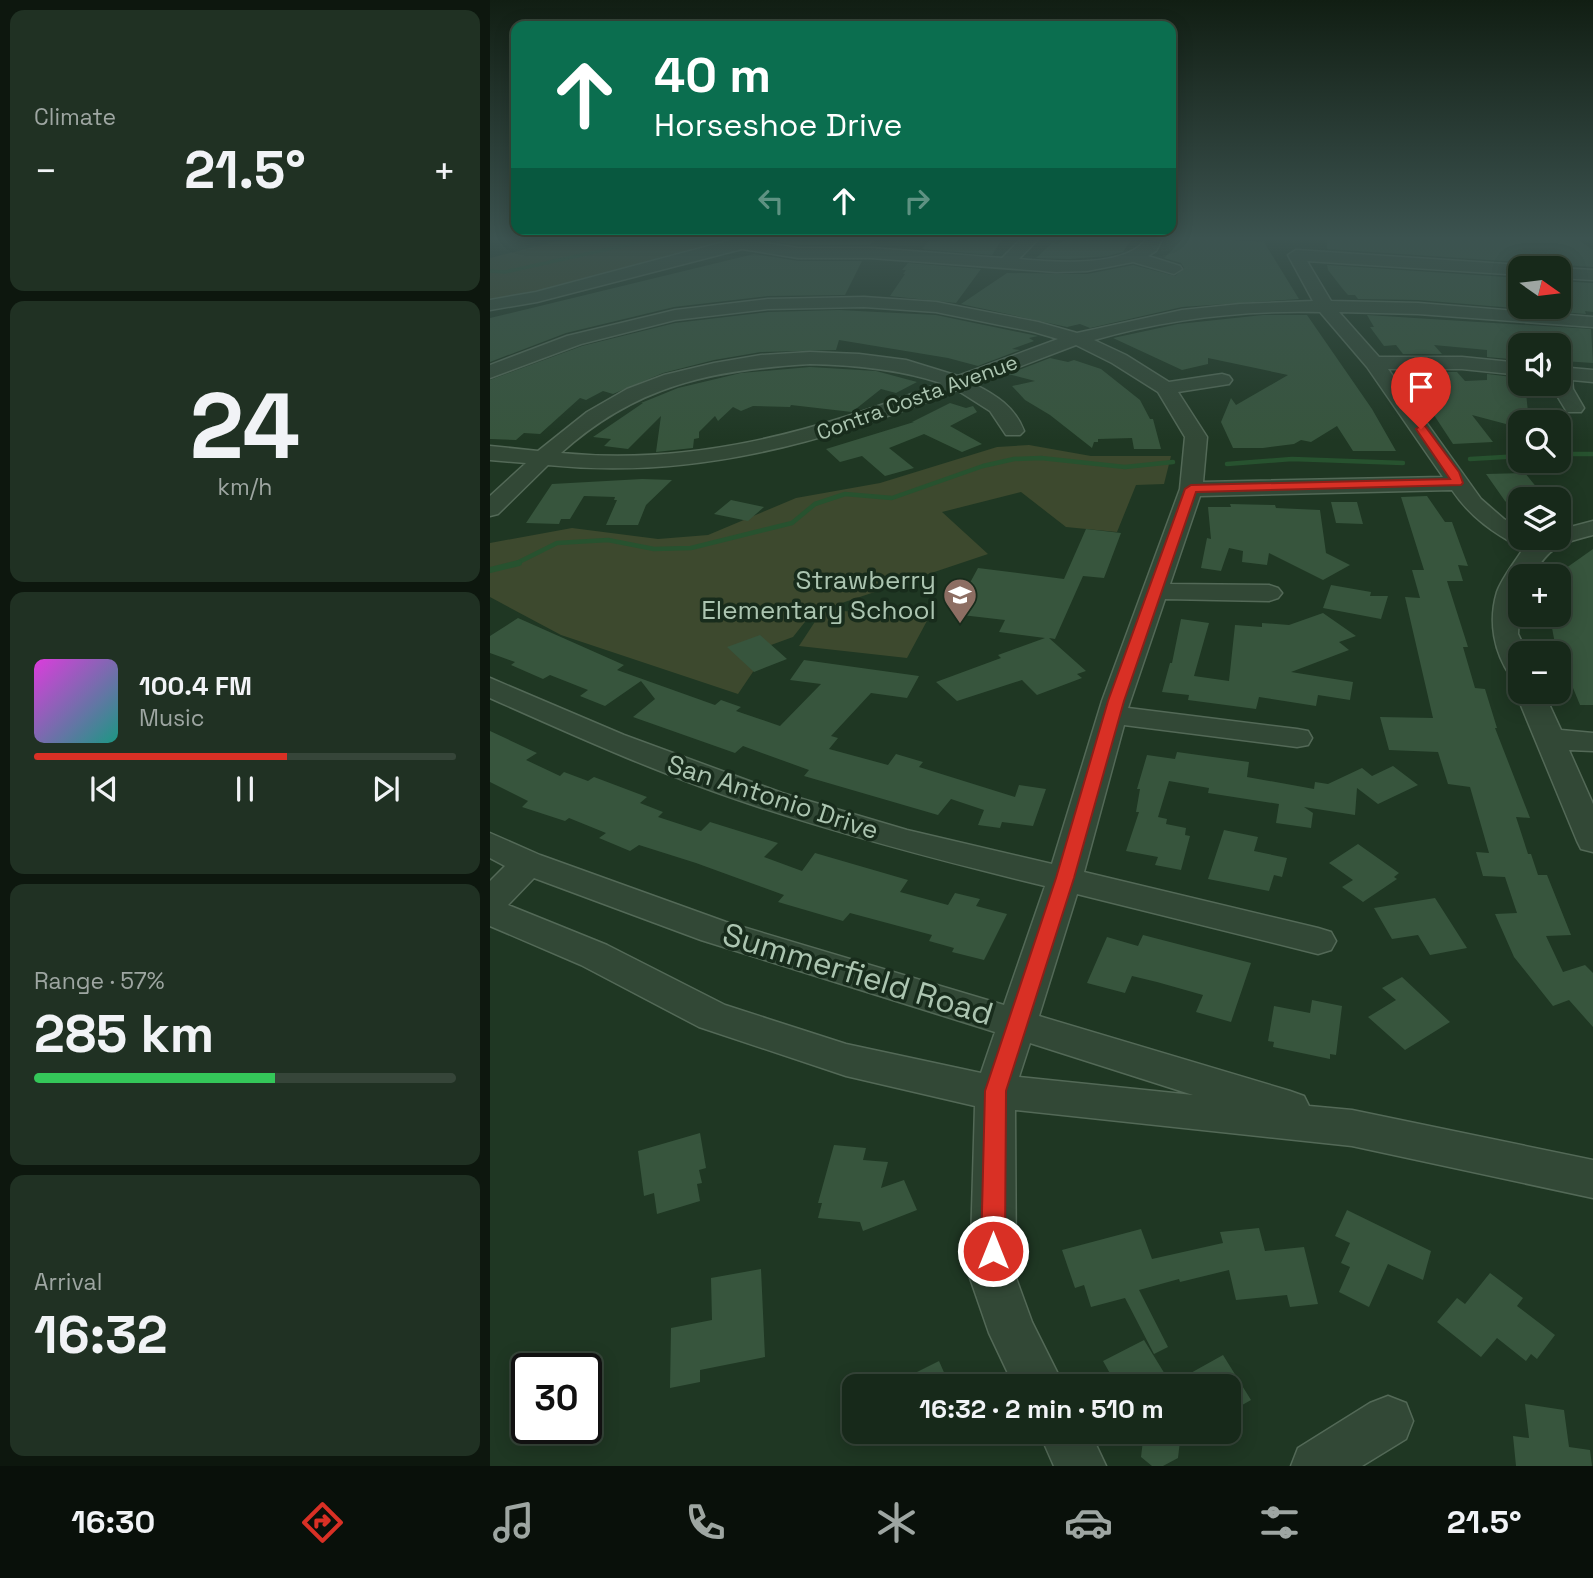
<!DOCTYPE html>
<meta charset="utf-8">
<style>
body{margin:0;font-family:"Space Grotesk",sans-serif;background:#203123;color:#f1f3f6;height:100vh;display:flex;flex-direction:column;font-size:26px;white-space:nowrap}
*{box-sizing:border-box;margin:0}
p{font-size:23px;color:#9ea6a2}
.icon{flex:none;width:38px;height:38px;fill:none;stroke:currentColor;stroke-width:2;stroke-linecap:round;stroke-linejoin:round}
.map{position:relative;flex:1;overflow:hidden}
.details{display:flex;flex-direction:column;gap:10px;padding:10px;background:#0d170e;width:490px}
.details>*{flex:none}
.top-card{position:absolute;left:21px;top:21px;width:665px;height:214px;border-radius:14px;box-shadow:0 4px 18px #0003,0 0 0 2px #364539;background:#0b6e4f;color:#fff;overflow:hidden}
.needle{width:46px;rotate:104deg}
.fabs{position:absolute;left:1018px;top:256px;display:grid;gap:14px}
.fabs a{display:grid;place-items:center;width:63px;height:63px;border-radius:14px;background:#17291a;box-shadow:0 4px 18px #0003,0 0 0 2px #364539;font-size:35px}
.speed{position:absolute;left:21px;top:1353px;display:flex;gap:14px;font-size:35px;font-weight:700;text-align:center}
.speed>*{display:grid;place-content:center;width:91px;height:91px;border-radius:50%;background:#17291a;box-shadow:0 4px 18px #0003,0 0 0 2px #364539;line-height:1}
.speed .limit{border:4px solid #111;border-radius:10px;background:#fff;color:#111}
.pin{position:absolute;display:grid;place-items:center;width:60px;height:60px;color:#fff;margin:-72px -30px;border-radius:50% 50% 50% 0;rotate:-45deg;box-shadow:0 0 7px #0007}
.pin .icon{rotate:45deg}
.me{position:absolute;width:77px;margin:-38px;rotate:0deg;stroke-linejoin:round;filter:drop-shadow(0 0 5px #0008)}
.turn{display:flex;align-items:center;gap:24px;height:147px;padding:0 28px;font-size:32px}
.turn .icon{width:91px;height:91px;stroke-width:2.5}
.turn b{display:block;font-size:49px;line-height:60px}
.lanes{display:flex;align-items:center;height:66px;padding:0 28px;background:#0003;justify-content:center;gap:35px;direction:ltr}
.lanes .off{opacity:.35}
.big{font-size:52px;font-weight:800;line-height:1.1}
.details .tile{flex:1;display:flex;flex-direction:column;justify-content:center;gap:10px;min-width:0;padding:0 24px;border-radius:14px;background:#203123}
.details .dial{align-items:center;gap:0}
.dial b{font-size:91px;line-height:1}
.song{display:flex;align-items:center;gap:21px}
.cover{width:84px;height:84px;border-radius:10px;background:linear-gradient(135deg,hsl(300 70% 55%),hsl(170 70% 35%))}
.played{height:7px;border-radius:4px;background:linear-gradient(90deg,#d93025 60%,#364539 60%)}
.keys{display:flex;justify-content:space-around;direction:ltr}
.heat{display:flex;justify-content:space-between;align-items:center;font-size:38px;direction:ltr}
.charge{height:10px;border-radius:5px;background:linear-gradient(90deg,#34c759 57%,#364539 0)}
.trip{position:absolute;left:352px;top:1374px;width:399px;height:70px;border-radius:14px;background:#17291a;box-shadow:0 4px 18px #0003,0 0 0 2px #364539;font-weight:800;line-height:70px;text-align:center}
.tabs{display:flex;height:112px;justify-content:space-around;align-items:center;background:#09100a;color:#9ea6a2}
.tabs .icon{width:49px;height:49px}
.tabs .current{color:#d93025}
.tabs b{font-size:32px;color:#f1f3f6}
main{display:flex;flex:1;min-height:0}
.map>svg:first-child{display:block}
.green{fill:#3d492e}
.lines{fill:none;stroke-linecap:round;stroke-linejoin:round}
.stream-far2{stroke:#27522f;stroke-width:3.5}
.stream-far1{stroke:#27522f;stroke-width:4.5}
.stream{stroke:#27522f;stroke-width:6}
.building{fill:#37553d}
.minor-casing{stroke:#536957;stroke-width:3}
.minor{fill:#324836;fill-rule:evenodd}
.route{fill:#d93025;stroke:#8d1f18;stroke-width:2}
.labels{text-anchor:middle;dominant-baseline:central;stroke-width:7;stroke-linejoin:round;paint-order:stroke}
.far-street-label{font-size:21px;fill:#acc5b1;stroke:#182c1c}
.poi-label{font-size:26px;fill:#acc5b1;stroke:#182c1c;text-anchor:end}
.street-label{font-size:26px;fill:#acc5b1;stroke:#182c1c}
.near-street-label{font-size:32px;fill:#acc5b1;stroke:#182c1c}
</style>
<main>
<section class="details">
<div class="tile"><p>Climate</p>
<div class="heat"><a>−</a><b class="big">21.5°</b><a>+</a></div>
</div>
<div class="tile dial"><b>24</b><p>km/h</p></div>
<div class="tile">
<div class="song"><i class="cover"></i><div><b>100.4 FM</b><p>Music</p></div></div>
<div class="played"></div>
<div class="keys"><svg class="icon" aria-label="previous" viewBox="0 0 24 24"><path d="M18 5L8 12l10 7zM5 5v14"/></svg><svg class="icon" aria-label="pause" viewBox="0 0 24 24"><path d="M8 5v14M16 5v14"/></svg><svg class="icon" aria-label="next" viewBox="0 0 24 24"><path d="M6 5l10 7-10 7zM19 5v14"/></svg></div>
</div>
<div class="tile"><p>Range · 57%</p><b class="big">285 km</b><div class="charge"></div></div>
<div class="tile"><p>Arrival</p><b class="big">16:32</b></div>
</section>
<div class="map">
<svg width="1103" height="1466" viewBox="0 0 1103 1466">
<rect width="100%" height="100%" fill="#1f3723"/>
<path class="green" d="M87,236H249L46,292L0,300V258Z
M539,445L601,456H681L674,484L646,485L627,532L576,527L531,492L452,512L498,554L322,613L303,637L281,645L248,694L71,635L0,597V543L82,528L168,539L218,535L306,498L390,483L507,447Z
M343,610L438,619L417,658L309,646L330,614Z"/>
<g class="lines">
<path class="stream-far2" d="M0,271L15,272L141,244L156,236"/>
<path class="stream-far1" d="M1069,454H1103
M980,459L1031,456
M737,464L802,459L913,463
M25,564L67,543L118,540L164,549L201,548L302,523L325,504L355,494L402,498L493,466L524,459L551,458L635,467L683,462"/>
<path class="stream" d="M0,570L29,563"/>
</g>
<path class="building" d="M296,236H385L380,245H308L285,242Z
M453,236H514L502,255L432,249L439,241L445,242Z
M611,236L643,237L633,252L618,256L579,259L546,258L562,243L568,244L581,237L607,241Z
M837,236H1083L1103,250V267L837,249Z
M695,237L774,242L809,299L692,307L600,328L590,324L577,327L471,304L517,273L597,274L643,265L685,276L694,268L691,263L674,258Z
M264,254L308,261H372L355,295L278,296L184,307L76,333L0,362V318Z
M418,263L491,269L466,303L400,296L415,274H413L416,270H412Z
M837,265L1031,278V306H1069V281L1103,283V312L1095,311L1096,314L928,300L868,299L865,295H858L852,288L838,270Z
M349,310L446,315L548,336L539,338L544,341L522,349L530,350L488,366L458,358L349,340L346,350L271,352L224,360L173,373L123,394L113,391L96,400L90,398L50,434L34,433L26,440L0,439V380L92,346L185,323L278,312Z
M773,315H817L882,409L906,451H863L847,426L821,442L811,440L804,444L773,448H743L731,422L741,398L746,405L798,375L718,358V364L692,370L623,338L688,324Z
M877,315L1101,329L1103,363L1073,361L1072,356L1069,355V336L1030,333L1031,360L997,357V350L944,345L952,354H913L906,345L894,346L880,327H884Z
M560,358L578,362L584,360L611,369L650,400L660,419H663L671,449H644L642,438L608,439V442H604L602,448L560,415L535,400L522,386L545,381L518,374Z
M320,367L386,371L427,382L406,393L391,389L362,412L301,405L300,407L263,406L251,411L243,407L228,421L225,416L209,432V438L204,439L203,448L166,452L171,416L138,449L114,446L121,439L103,437L153,403H151L188,388L251,373Z
M927,372H967L975,381L997,380V374L1031,378V383H1035L1039,422H1031V428L982,415L1003,442L963,444L921,380L933,379Z
M460,403L476,408L483,406L487,412L460,426L492,444L472,452L434,434L399,448L424,468L395,476L372,456L350,462L336,449L424,422H422Z
M1035,473L1056,499H1031V514L1015,501L996,474Z
M152,479L182,480L156,505L148,525H116L127,500H124L125,497L94,496L80,519H71L69,524L36,523L62,484Z
M937,496L955,522H962L978,566L968,565L973,581H957L978,647H973L985,688L995,689L1007,728H1005L1040,818L1026,817L1038,854H1041L1048,875H1057L1081,935L1056,936L1073,972L1095,965L1103,973V1027L1079,1000L1063,1006L1024,957L1005,914L1027,913L1015,877L993,876L986,852L999,853L980,787L958,784L948,752L899,750L890,717L943,718L915,597L930,598L922,570H934L911,497Z
M241,500L274,507L258,521L224,514Z
M841,502H867L873,524L846,523Z
M740,504L785,505L786,508L830,510L836,553L860,565L833,580L779,553L777,565L752,562L753,551L739,548L731,571L711,568L717,538L721,539L718,507H741Z
M596,529L631,533L614,578L593,576L565,639L559,638L596,671L587,674L592,678L547,695L532,680L467,701L446,682L511,658L508,655L555,638L509,632L515,620L463,614L488,568L574,579Z
M1103,549V705H1090L1065,644L1060,617L1069,618V573Z
M841,585L881,592L880,596H898L891,619L833,608Z
M833,613L866,636L849,642L859,650L801,672L863,682L860,700L828,695L826,706L769,697L766,709L698,700L699,695L672,692L680,663H682L691,619L719,623L704,676L739,681L745,625L772,627V623L799,625Z
M28,618L134,665L127,670L225,705L231,700L251,707L246,711L290,726L331,684L300,680L314,660L429,676L417,698L381,693L341,736L348,738L339,749L398,765L406,754L433,762L429,767L525,797L529,785L556,789L543,826L512,822L510,828L488,825L494,810L461,799L448,815L314,776L319,770L253,746L245,753L143,717L165,699L151,681L115,706L90,696L98,690L60,675L53,679L21,665L25,662L0,653V636Z
M270,635L297,659L264,672L237,647Z
M0,731L47,753L36,760L70,776L74,772L98,781L104,777L157,797L150,803L173,812L168,817L211,831L220,822L288,843L274,857L312,871L325,853L418,880L410,892L458,905L465,893L490,899L486,906L517,914L494,960L462,952L464,948L439,941L442,935L360,913L353,921L288,902L294,895L206,863L149,845L140,851L109,838L116,833L79,818L75,821L32,807L38,801L0,782Z
M687,752L759,762L757,777L824,789L825,782L838,784L872,768L882,776L903,766L928,785L888,804L867,788L865,815L814,807L823,813L821,828L786,823L789,804L718,793L719,788L679,781L668,817L677,819L676,824L696,828L695,835L700,836L691,870L665,865L668,857L636,851L649,812H646L650,789H647L657,755L685,759Z
M734,830L768,837L764,851L797,858L792,877L784,875L779,891L718,879Z
M868,844L909,873L904,877L907,879L873,902L852,887L863,880L839,863Z
M945,898L977,948L940,955L928,935L902,939L884,908Z
M653,935L761,963L741,1022L706,1012L713,995L667,982L642,976L635,993L597,983L617,937L648,946Z
M912,977L960,1022L915,1050L878,1017L906,1000L892,988Z
M822,1000L852,1006L846,1055L840,1054V1059L783,1047L784,1042L778,1041L784,1006L820,1013Z
M210,1133L216,1168L209,1170L212,1183L207,1184L210,1201L167,1214L164,1193L154,1196L148,1151Z
M344,1145L376,1148L373,1160L398,1162L391,1188L414,1180L427,1210L373,1231L370,1222L328,1218L332,1203H328Z
M857,1210L941,1251L933,1280L898,1264L879,1307L849,1292L860,1267L851,1263L860,1243L845,1236Z
M769,1228L775,1251L814,1247L828,1304L800,1307L797,1295L746,1300L739,1270L690,1282L689,1279L649,1290L678,1347L664,1354L635,1298L601,1307L594,1285L585,1288L572,1250L651,1229L662,1259L733,1243L730,1232Z
M271,1269L275,1357L210,1370V1382L180,1388L181,1328L222,1320L221,1278Z
M1000,1273L1033,1298L1027,1306L1065,1335L1047,1359L1041,1354L1036,1361L1007,1338L991,1357L947,1322L967,1298L975,1304Z
M654,1340L681,1384L733,1355L761,1400L738,1413V1386H627L613,1361Z
M449,1361L460,1386H399Z
M1035,1404L1074,1410L1079,1447L1100,1450L1102,1466H1026L1023,1436L1039,1438Z
M654,1432H691L688,1458L673,1466H662L651,1457Z"/>
<g class="lines">
<g class="minor-casing">
<path id="minor" d="M256,236H276L268,242L308,248H381L512,258L534,236H551L529,259C561,262 641,269 658,236H674L666,251L658,256L690,266L692,269L684,274L643,262L597,271L566,272L381,258H308L252,249L47,302L0,310V300L46,292Z
M806,250L1031,265L1038,268H1031V275L817,261L841,301L928,303L1103,317V327L928,314L849,312L889,357H972L1031,363V375L972,369H898L991,499L1014,519L1031,528V537H1069V530L1103,521V535C1069,544 1061,545 1042,576H1031L1028,634L1037,653H1031V679L1021,677C1004,652 998,622 1007,592C1012,578 1025,562 1033,549C1004,533 981,518 962,490L710,496L680,584L779,585L788,588L792,593L788,598L779,601L675,599L638,708L807,729L818,731L822,738L818,745L807,747L634,725L594,872L828,928L841,932L846,941L841,950L828,954L587,894L549,1016L800,1091L814,1096L819,1106L862,1110L1103,1160V1198L862,1146L525,1110L526,1278L542,1322L574,1386H524L499,1333L480,1278L485,1106L356,1076L209,1027L91,965L0,926V881L15,866L0,858V833L50,855L236,922L514,1005L555,886C460,863 365,838 272,808C179,778 89,738 0,698V678L134,735L292,793L417,830L562,864L612,701L690,489L695,437L668,392L622,363L586,345L484,384C506,395 525,407 534,431L530,435H516L500,411L467,390C334,443 202,480 58,465L8,514L0,516V496L36,463L0,460V446L48,451L97,412L137,389L174,375L224,363L271,355L320,352L369,354L416,360L468,376L568,339L544,332L446,312L374,307L278,309L185,320L91,344L0,378V365L77,336L185,310L278,299L374,297L446,302L548,322L587,333L692,310L750,304L823,301L798,255ZM830,312L877,367L953,477L713,482L717,437L688,392L739,384L742,380L739,376L732,374L679,382L636,355L604,340C676,319 754,310 830,312ZM320,364C365,365 408,369 451,383C328,431 205,466 71,453C146,385 222,370 320,364ZM44,878L211,940L505,1032L491,1073L356,1044L235,1005L117,945L18,905ZM540,1043L703,1095L529,1077Z
M1069,268L1103,270V280L1069,278Z
M1069,367L1103,370V382L1082,380L1083,389L1094,408L1091,412H1077L1063,389V383H1069Z
M1031,684V691H1053L1071,730L1103,733V751L1079,750L1103,804V852L1091,849L1087,841L1025,691Z
M898,1396L916,1403L923,1421L916,1439L872,1466H801L808,1448L880,1403Z
M549,1432H600L616,1466H564Z"/>
</g>
<use href="#minor" class="minor"/>
</g>
<linearGradient id="sky" x2="0" y2="1"><stop stop-color="#111e13"/><stop offset="0.54" stop-color="#3c5350"/><stop offset="1" stop-color="#3c5350" stop-opacity="0"/></linearGradient>
<rect width="1103" height="441" fill="url(#sky)"/>
<path class="route" d="M931,425L935,426L969,472L973,483L971,485L706,492L634,701L584,878L516,1091L515,1251L512,1259L503,1262L495,1259L491,1251L495,1091L566,878L618,701L695,489L701,485L960,479L926,429Z"/>
<defs>
<g id="school-pin" transform="scale(1.75)"><path d="M0 17L-7.5 6A9.5 9.5 0 1 1 7.5 6Z" fill="#8d6e63" stroke="#182c1c"/><path d="M0-5L7-2L0 1L-7-2ZM-4 1L0 2.5L4 1V4Q0 6-4 4Z" fill="#fff"/></g>
</defs>
<g fill-rule="evenodd">
<use href="#school-pin" x="470" y="595"/>
</g>
<g class="labels">
<g class="far-street-label">
<text transform="translate(427 397) rotate(-20)">Contra Costa Avenue</text>
</g>
<g class="poi-label">
<text x="446" y="580">Strawberry<tspan x="446" dy="30">Elementary School</tspan></text>
</g>
<g class="street-label">
<text transform="translate(283 797) rotate(18)">San Antonio Drive</text>
</g>
<g class="near-street-label">
<text transform="translate(368 974) rotate(17)">Summerfield Road</text>
</g>
</g>
</svg>
<div class="fabs">
<a><svg class="needle" viewBox="-14 -14 28 28"><path d="M0-13l5 13h-10z" fill="#e53935"/><path d="M0 13l5-13h-10z" fill="#9ea6a2"/></svg></a>
<a><svg class="icon" aria-label="sound" viewBox="0 0 24 24"><path d="M4 9h4l5-4v14l-5-4H4zM17 9q2 3 0 6"/></svg></a>
<a><svg class="icon" aria-label="search" viewBox="0 0 24 24"><circle cx="10" cy="10" r="6"/><path d="M15 15l6 6"/></svg></a>
<a><svg class="icon" aria-label="layers" viewBox="0 0 24 24"><path d="M12 4l9 5-9 5-9-5zM3 14l9 5 9-5"/></svg></a>
<a>+</a>
<a>−</a>
</div>
<div class="speed"><div class="limit">30</div></div>
<div class="pin" style="left:931px;top:429px;background:#d93025"><svg class="icon" aria-label="arrive" viewBox="0 0 24 24"><path d="M6 21V4h12l-3 4 3 4H6"/></svg></div>
<svg class="me" style="left:503px;top:1251px" viewBox="-20 -20 40 40"><circle r="17" fill="#d93025" stroke="#fff" stroke-width="3"/><path d="M0-11L8 9 0 5-8 9z" fill="#fff"/></svg>
<div class="trip">16:32 · 2 min · 510 m</div>
<div class="top-card">
<div class="turn"><svg class="icon" aria-label="ahead" viewBox="0 0 24 24"><path d="M12 20V5M6 11l6-6 6 6"/></svg><div><b>40 m</b>Horseshoe Drive</div></div>
<div class="lanes"><svg class="icon off" aria-label="left" viewBox="0 0 24 24"><path d="M17 20v-9H6M10 6l-5 5 5 5"/></svg><svg class="icon" aria-label="ahead" viewBox="0 0 24 24"><path d="M12 20V5M6 11l6-6 6 6"/></svg><svg class="icon off" aria-label="right" viewBox="0 0 24 24"><path d="M7 20v-9h11M14 6l5 5-5 5"/></svg></div>
</div>
</div>
</main>
<nav class="tabs">
<b>16:30</b>
<svg class="icon current" aria-label="directions" viewBox="0 0 24 24"><path d="M12 3l9 9-9 9-9-9zM9 14v-3h6M13 9l2 2-2 2"/></svg>
<svg class="icon" aria-label="music" viewBox="0 0 24 24"><path d="M9 18V5l10-2v13"/><circle cx="6" cy="18" r="3"/><circle cx="16" cy="16" r="3"/></svg>
<svg class="icon" aria-label="phone" viewBox="0 0 24 24"><path d="M5 4h4l2 5-3 2q2 4 5 5l2-3 5 2v4C11 20 4 13 5 4z"/></svg>
<svg class="icon" aria-label="climate" viewBox="0 0 24 24"><path d="M12 3v18M4 7l16 10M4 17L20 7"/></svg>
<svg class="icon" aria-label="car" viewBox="0 0 24 24"><path d="M5 17H2v-5l4-1 3-4h7l3 4 3 1v5h-3M9 17h6M6 11h13"/><circle cx="7" cy="17" r="2"/><circle cx="17" cy="17" r="2"/></svg>
<svg class="icon" aria-label="filters" viewBox="0 0 24 24"><path d="M4 7h16M4 17h16"/><circle cx="9" cy="7" r="2"/><circle cx="15" cy="17" r="2"/></svg>
<b>21.5°</b>
</nav>
